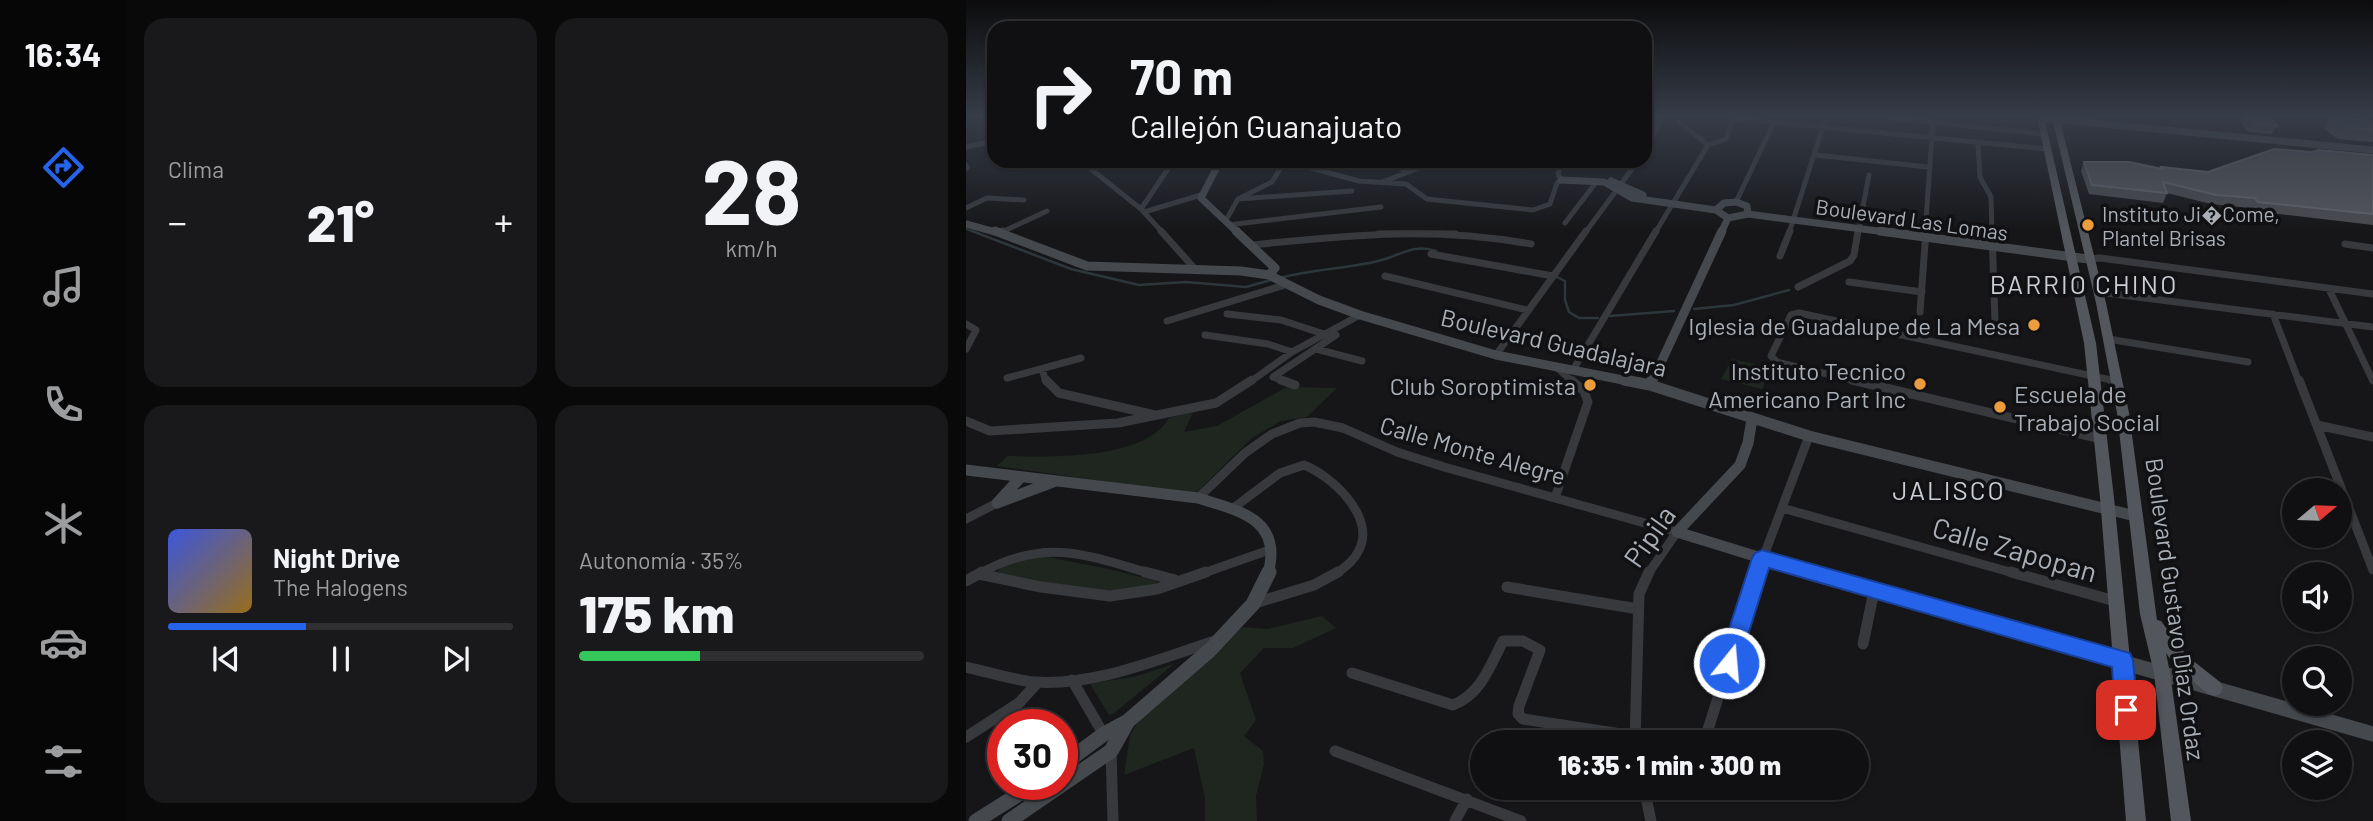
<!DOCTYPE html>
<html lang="es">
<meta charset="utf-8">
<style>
body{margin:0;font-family:Barlow,sans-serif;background:#19191b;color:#f1f3f6;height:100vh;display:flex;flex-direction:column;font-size:26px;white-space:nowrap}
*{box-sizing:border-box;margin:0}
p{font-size:23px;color:#9c9d9f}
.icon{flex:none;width:38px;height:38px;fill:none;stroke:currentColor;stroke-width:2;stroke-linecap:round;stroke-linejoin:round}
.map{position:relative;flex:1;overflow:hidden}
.side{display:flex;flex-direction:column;gap:18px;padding:18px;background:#09090a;width:840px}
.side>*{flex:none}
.top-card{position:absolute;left:21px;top:21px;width:665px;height:147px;border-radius:21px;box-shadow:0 2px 5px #0004,0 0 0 2px #303032;background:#101012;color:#f1f3f6;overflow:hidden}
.needle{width:46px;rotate:71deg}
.controls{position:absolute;left:1316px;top:478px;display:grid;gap:14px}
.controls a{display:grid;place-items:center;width:70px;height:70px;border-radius:50%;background:#101012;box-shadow:0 2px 5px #0004,0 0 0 2px #303032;font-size:35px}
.speed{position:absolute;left:21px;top:709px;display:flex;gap:14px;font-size:35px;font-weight:700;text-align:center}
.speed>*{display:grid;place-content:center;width:91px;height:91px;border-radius:50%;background:#101012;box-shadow:0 2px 5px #0004,0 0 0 2px #303032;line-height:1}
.speed .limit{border:10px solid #d22;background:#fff;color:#111}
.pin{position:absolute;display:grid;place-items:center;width:60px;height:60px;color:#fff;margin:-30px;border-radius:14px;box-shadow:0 4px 10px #0006}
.me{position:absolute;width:77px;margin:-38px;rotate:17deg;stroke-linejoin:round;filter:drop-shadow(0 0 5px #0008)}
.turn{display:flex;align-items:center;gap:24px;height:147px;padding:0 28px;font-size:32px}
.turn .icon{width:91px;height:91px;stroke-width:2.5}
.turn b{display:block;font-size:49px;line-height:60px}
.big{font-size:52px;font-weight:800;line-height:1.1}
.side .widget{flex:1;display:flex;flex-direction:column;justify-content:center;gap:10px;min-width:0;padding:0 24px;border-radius:21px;background:#19191b}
.side .dial{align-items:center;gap:0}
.dial b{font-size:91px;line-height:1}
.song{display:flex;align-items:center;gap:21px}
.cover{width:84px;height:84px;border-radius:10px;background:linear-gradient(135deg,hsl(230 70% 55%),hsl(40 70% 35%))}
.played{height:7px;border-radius:4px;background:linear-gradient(90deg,#2563eb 40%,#303032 40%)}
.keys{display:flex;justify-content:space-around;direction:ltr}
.heat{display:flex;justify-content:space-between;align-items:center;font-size:38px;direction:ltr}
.charge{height:10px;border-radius:5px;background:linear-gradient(90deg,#34c759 35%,#303032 0)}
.side .tiles{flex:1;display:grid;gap:18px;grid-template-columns:repeat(2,1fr)}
.trip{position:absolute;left:504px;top:730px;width:399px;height:70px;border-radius:35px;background:#101012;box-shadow:0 2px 5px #0004,0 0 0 2px #303032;font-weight:800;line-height:70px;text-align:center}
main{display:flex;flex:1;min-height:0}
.tab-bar{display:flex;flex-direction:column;width:126px;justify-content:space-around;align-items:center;background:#060607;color:#9c9d9f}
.tab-bar .icon{width:49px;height:49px}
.tab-bar .on{color:#2563eb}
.tab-bar b{font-size:32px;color:#f1f3f6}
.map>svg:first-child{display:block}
.green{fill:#1e261f}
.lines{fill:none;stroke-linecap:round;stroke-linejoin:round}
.stream-far1{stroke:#2d373b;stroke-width:2}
.stream{stroke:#2d373b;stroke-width:2.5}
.street-far3{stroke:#37393d;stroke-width:5}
.street-far2{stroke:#37393d;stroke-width:7}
.street-far1{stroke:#37393d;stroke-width:9}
.street{stroke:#37393d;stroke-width:11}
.secondary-far3{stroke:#45484d;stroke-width:7}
.secondary-far2{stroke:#45484d;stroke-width:9}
.secondary-far1{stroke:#45484d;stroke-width:11}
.secondary{stroke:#45484d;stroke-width:15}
.primary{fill:#53565c;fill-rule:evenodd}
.wall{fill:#4a4b50}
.building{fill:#54565b;stroke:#626469;stroke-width:2}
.route{fill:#2563eb;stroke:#184099;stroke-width:2}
.poi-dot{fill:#eb9c3b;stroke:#111113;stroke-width:2.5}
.labels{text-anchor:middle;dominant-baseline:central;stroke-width:7;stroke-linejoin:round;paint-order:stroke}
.far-poi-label{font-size:21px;fill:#a9afb7;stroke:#111113;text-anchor:start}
.far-street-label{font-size:21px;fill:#a9afb7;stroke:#111113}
.poi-label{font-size:24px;fill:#a9afb7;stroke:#111113;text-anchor:end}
.street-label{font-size:24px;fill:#a9afb7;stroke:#111113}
.neighbourhood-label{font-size:26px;letter-spacing:2px;fill:#c9cdd4;stroke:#111113}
.near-street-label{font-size:28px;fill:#a9afb7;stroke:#111113}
</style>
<main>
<nav class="tab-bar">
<b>16:34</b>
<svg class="icon on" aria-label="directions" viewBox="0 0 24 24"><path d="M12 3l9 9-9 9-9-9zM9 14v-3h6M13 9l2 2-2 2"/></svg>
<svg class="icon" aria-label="music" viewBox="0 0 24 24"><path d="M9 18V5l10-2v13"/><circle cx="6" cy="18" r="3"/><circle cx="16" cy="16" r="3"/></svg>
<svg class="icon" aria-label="phone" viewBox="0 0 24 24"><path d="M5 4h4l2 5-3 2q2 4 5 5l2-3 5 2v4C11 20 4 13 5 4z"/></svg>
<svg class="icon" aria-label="climate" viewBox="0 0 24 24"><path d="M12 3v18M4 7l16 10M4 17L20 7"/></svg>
<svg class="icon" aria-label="car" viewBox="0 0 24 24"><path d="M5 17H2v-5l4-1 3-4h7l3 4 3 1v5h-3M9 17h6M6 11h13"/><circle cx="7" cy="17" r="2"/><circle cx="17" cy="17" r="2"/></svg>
<svg class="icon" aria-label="filters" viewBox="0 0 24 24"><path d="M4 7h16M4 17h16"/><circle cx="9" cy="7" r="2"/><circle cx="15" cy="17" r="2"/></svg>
</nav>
<section class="side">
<div class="tiles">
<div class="widget"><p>Clima</p>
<div class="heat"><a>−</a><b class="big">21°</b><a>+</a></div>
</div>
<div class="widget dial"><b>28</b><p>km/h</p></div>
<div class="widget">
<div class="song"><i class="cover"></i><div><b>Night Drive</b><p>The Halogens</p></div></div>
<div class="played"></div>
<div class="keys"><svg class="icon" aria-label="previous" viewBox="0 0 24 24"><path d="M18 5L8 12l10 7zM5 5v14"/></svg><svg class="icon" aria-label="pause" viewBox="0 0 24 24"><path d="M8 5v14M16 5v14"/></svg><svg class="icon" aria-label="next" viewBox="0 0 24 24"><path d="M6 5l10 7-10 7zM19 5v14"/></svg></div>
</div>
<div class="widget"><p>Autonomía · 35%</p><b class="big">175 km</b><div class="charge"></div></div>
</div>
</section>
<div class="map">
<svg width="1407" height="821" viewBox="0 0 1407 821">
<rect width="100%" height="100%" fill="#161618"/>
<path class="green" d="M766,359L806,368L796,389L755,379Z
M321,387L371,388L341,417L315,421L286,438L229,494L31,466L42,456C86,457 179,460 203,418L227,412L218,432L251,426Z
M76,556L143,569L191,581L190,585L149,591L79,584L32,572L34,568L60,557Z
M356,616L370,628L327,648H298L274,673L290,720L278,736L297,751L298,764L290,796L291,821H239V798L228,748L158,775L164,735L175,717L276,627L302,629Z
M208,664L147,714L143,715L124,684L171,676Z"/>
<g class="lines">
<path class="stream-far1" d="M0,229L11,233"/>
<path class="stream" d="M6,231L105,269L173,285L220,282L280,287L305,280
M591,277L599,281V300L603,312L613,318H632
M314,278C346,269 380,269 412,261C434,256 447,243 470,251
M728,309L768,305L823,290
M644,316L708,311"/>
<path class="street-far3" d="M917,117L1078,134
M713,122L742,145
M679,127L695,118
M1012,143L1014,177L1025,197L1026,233
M742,145L760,139L767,120L773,119L1081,149
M0,147L28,141
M679,150L696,117
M850,155L962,167
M115,161L175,209L197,233
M319,161L393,181L440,184L461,199L567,210L584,204L591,183L595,180L592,174L596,161
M415,161L441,171
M0,165L1,168
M416,182L472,161
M272,199L386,191
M770,202L809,120
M0,208L21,198L58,200
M175,209L204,166L202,161
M178,212L235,195
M259,222L272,199L306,182L319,161
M599,223L631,181
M262,225L415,207
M34,233L81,211
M412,233H490
M619,233L672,161
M689,233L742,145
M823,233L860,117
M892,233L903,175
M959,233L967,123L962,117"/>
<path class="street-far2" d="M195,231L229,269
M1026,231L1029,322
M34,233L37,231
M1379,244L1407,248
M285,245C385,235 464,226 565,244
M465,254L587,276
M814,256L824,231
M1122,259L1134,258L1407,294
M419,276L561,310
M883,282L956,292
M832,287L884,261L888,255L892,231
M1363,289L1407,381
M1132,292L1407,327
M954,312L960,231
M261,314L315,320L361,335
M1307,314L1333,382
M201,321L322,284
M0,324L10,330L0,349
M239,335L302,344L326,352
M1142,339L1282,362
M350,349L396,361
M530,355L620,231
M590,367L607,382
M76,369L80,382
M607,370L690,231
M41,378L115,358
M284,382L326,352L394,315
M320,382L307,377L370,335
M894,382L811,362L805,356L825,315L833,313L1150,381"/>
<path class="street-far1" d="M80,380L93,393L189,415
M315,380L329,385
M886,380L1135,439
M1145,380L1150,381
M1333,380L1407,570
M0,421L24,431L152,423L250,403L286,380
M1351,425L1407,437
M590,495L622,402L618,391L605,380
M232,498L279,453L306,434L334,423L348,422L377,428L431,452L478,467L711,532L682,574
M816,508L1051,574
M266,509L314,473L338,465C366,476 410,517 393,550C388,561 379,567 370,574
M0,519L31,503
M13,574C79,537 117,554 186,574
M235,574L306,549
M791,574L843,436"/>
<path class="street" d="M179,572L209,580
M1045,572L1149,601
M13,574L75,587L144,596L191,589L240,572
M0,581L16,572
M541,587L672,609
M289,603L348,585L372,572
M897,644L908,591
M0,667C23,672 46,680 69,682C130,686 192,659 249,641
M386,673L487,705C515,694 524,666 537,641H557L574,650L553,706L552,714L557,719L668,736
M106,680L138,735
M0,737L53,703L72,682
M669,742L673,594L683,572
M738,742L792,572
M145,750L147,821
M369,751L555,821
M678,788L685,821
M489,821L501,799"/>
<path class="secondary-far3" d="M1075,118L1407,150
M254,161L235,198L272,233
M595,180L638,182L666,198L750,210
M645,181L677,195
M770,202L781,206L782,214L762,218L750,210L758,203Z
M782,214L927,233
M0,224L33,233
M755,233L762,218"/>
<path class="secondary-far2" d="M29,231L121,266L275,271L303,275L353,300L394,315L530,355L667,382
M270,231L309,268L303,275
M914,231L1122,259
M686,382L756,231"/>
<path class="secondary-far1" d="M658,380L684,385L843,436L1169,516
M684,385L686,380
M786,419L782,443L774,465L711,532L847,574
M0,470L232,498C274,511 317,519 302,574
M33,501L55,477
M31,503L87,482"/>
<path class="secondary" d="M841,572L1407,734
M96,765L138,734L162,721L244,650L287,604L303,572
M10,821L69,784
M43,821L145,751L162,721"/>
<path class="primary" d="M1071,117H1078L1130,343L1148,498L1180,821H1160L1134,498L1118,343Z
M1086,117H1093L1140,303L1163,413L1191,620L1195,621L1221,656L1254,682L1257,688L1254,694L1248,696L1242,694L1209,666L1200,653L1204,673L1225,821H1205L1188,673L1174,614L1151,413L1130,303Z"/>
</g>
<path class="wall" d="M1276,117H1304L1311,126L1306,134L1282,132L1274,121Z
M1364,117L1407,121V142L1372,139L1358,129Z
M1346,152L1407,155V225L1287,211L1284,208L1245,204L1201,193L1197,203L1123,194L1115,171L1118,162L1194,168L1195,167L1242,172Z"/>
<path class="building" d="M1282,117H1304L1311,126L1286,123Z
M1365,117L1407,121V130L1379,127Z
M1308,149L1346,152L1353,150L1407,155V214L1292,202L1289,198L1250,195L1197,182L1201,193L1126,185L1118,162H1164L1196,169L1195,167L1242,172Z"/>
<linearGradient id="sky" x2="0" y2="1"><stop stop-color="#0c0c0d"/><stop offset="0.5" stop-color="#363c48"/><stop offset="1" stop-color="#363c48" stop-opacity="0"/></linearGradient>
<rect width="1407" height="232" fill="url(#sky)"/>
<path class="route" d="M796,550L1164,653L1167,660L1172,710L1169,717L1160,721L1152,717L1149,710L1146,667L803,568L771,670L763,673L755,670L752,663L786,558L789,553Z"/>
<g class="poi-dot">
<circle cx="1122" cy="225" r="7"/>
<circle cx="1068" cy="325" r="7"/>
<circle cx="954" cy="384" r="7"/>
<circle cx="624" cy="385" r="7"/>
<circle cx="1034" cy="407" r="7"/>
</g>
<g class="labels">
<g class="far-poi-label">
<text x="1136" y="213">Instituto Ji�Come,<tspan x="1136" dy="24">Plantel Brisas</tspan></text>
</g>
<g class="far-street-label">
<text transform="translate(946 219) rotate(8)">Boulevard Las Lomas</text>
</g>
<g class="poi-label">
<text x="1054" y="325">Iglesia de Guadalupe de La Mesa</text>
<text x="940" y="370">Instituto Tecnico<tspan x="940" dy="28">Americano Part Inc</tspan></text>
<text x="610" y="385">Club Soroptimista</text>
<text x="1048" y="393" text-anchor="start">Escuela de<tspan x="1048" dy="28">Trabajo Social</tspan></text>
</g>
<g class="street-label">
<text transform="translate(588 342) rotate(13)">Boulevard Guadalajara</text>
<text transform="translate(507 450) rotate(16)">Calle Monte Alegre</text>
<text transform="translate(1210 609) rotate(82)">Boulevard Gustavo Díaz Ordaz</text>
</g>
<g class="neighbourhood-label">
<text x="1118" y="283">BARRIO CHINO</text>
<text x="983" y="489">JALISCO</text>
</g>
<g class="near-street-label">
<text transform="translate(683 536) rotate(-55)">Pipila</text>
<text transform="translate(1049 549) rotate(16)">Calle Zapopan</text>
</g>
</g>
</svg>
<div class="controls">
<a><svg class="needle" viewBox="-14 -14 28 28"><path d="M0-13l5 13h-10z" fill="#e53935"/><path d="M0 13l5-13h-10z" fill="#9c9d9f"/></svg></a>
<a><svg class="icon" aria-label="sound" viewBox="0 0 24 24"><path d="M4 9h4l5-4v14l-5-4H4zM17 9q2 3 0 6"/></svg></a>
<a><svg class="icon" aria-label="search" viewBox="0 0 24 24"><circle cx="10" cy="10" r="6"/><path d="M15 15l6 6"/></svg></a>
<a><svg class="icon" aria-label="layers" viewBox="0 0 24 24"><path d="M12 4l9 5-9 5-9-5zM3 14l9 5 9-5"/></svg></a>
</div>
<div class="speed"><div class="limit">30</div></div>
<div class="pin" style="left:1160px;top:710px;background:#d93025"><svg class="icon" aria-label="arrive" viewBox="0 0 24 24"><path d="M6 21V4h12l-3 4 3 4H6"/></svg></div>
<svg class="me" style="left:763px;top:663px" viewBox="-20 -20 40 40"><circle r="17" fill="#2563eb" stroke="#fff" stroke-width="3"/><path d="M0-11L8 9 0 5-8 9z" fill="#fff"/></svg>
<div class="trip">16:35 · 1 min · 300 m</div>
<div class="top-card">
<div class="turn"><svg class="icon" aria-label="right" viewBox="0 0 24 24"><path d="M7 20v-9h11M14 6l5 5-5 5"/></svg><div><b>70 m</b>Callejón Guanajuato</div></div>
</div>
</div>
</main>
